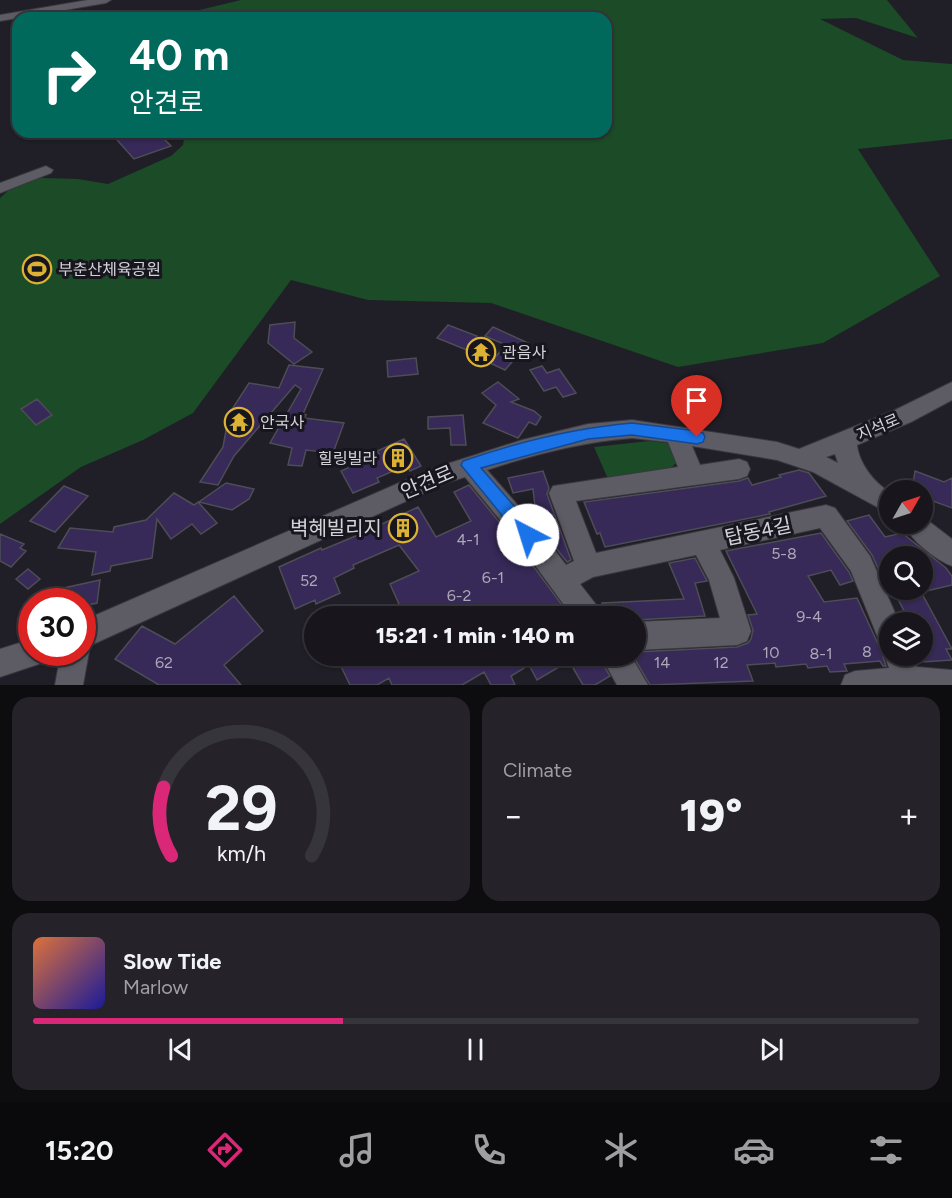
<!DOCTYPE html>
<meta charset="utf-8">
<style>
body{margin:0;font-family:Figtree,"Noto Sans KR",sans-serif;background:#252329;color:#f1f3f6;height:100vh;display:flex;flex-direction:column;font-size:22px;white-space:nowrap}
*{box-sizing:border-box;margin:0}
p{font-size:20px;color:#9f9fa3}
.icon{flex:none;width:33px;height:33px;fill:none;stroke:currentColor;stroke-width:2;stroke-linecap:round;stroke-linejoin:round}
.map{position:relative;height:685px;overflow:hidden}
.drawer{display:flex;flex-direction:column;gap:12px;padding:12px;background:#0d0c0f;flex:1}
.drawer>*{flex:none}
.top-card{position:absolute;left:12px;top:12px;width:600px;height:126px;border-radius:18px;box-shadow:0 2px 4px #0004,0 0 0 2px #36353b;background:#00695c;color:#fff;overflow:hidden}
.needle{width:39px;rotate:51deg}
.controls{position:absolute;left:879px;top:480px;display:grid;gap:12px}
.controls a{display:grid;place-items:center;width:54px;height:54px;border-radius:50%;background:#18161c;box-shadow:0 2px 4px #0004,0 0 0 2px #36353b;font-size:30px}
.speed{position:absolute;left:18px;top:588px;display:flex;gap:12px;font-size:30px;font-weight:700;text-align:center}
.speed>*{display:grid;place-content:center;width:78px;height:78px;border-radius:50%;background:#18161c;box-shadow:0 2px 4px #0004,0 0 0 2px #36353b;line-height:1}
.speed .limit{border:9px solid #d22;background:#fff;color:#111}
.pin{position:absolute;display:grid;place-items:center;width:51px;height:51px;color:#fff;margin:-62px -26px;border-radius:50% 50% 50% 0;rotate:-45deg;box-shadow:0 0 6px #0007}
.pin .icon{rotate:45deg}
.me{position:absolute;width:66px;margin:-33px;rotate:320deg;stroke-linejoin:round;filter:drop-shadow(0 0 4px #0008)}
.turn{display:flex;align-items:center;gap:21px;height:126px;padding:0 18px;font-size:27px}
.turn .icon{width:78px;height:78px;stroke-width:2.5}
.turn b{display:block;font-size:42px;line-height:51px}
.big{font-size:45px;font-weight:800;line-height:1.1}
.drawer .tile{flex:1;display:flex;flex-direction:column;justify-content:center;gap:9px;min-width:0;padding:0 21px;border-radius:18px;background:#252329}
.drawer .dial{align-items:center;gap:0}
.dial svg{height:156px;overflow:visible;fill:none;stroke:#36353b;stroke-width:7;stroke-linecap:round;text-anchor:middle}
.dial text{fill:#f1f3f6;stroke:none}
.song{display:flex;align-items:center;gap:18px}
.cover{width:72px;height:72px;border-radius:9px;background:linear-gradient(135deg,hsl(20 70% 55%),hsl(240 70% 35%))}
.played{height:6px;border-radius:3px;background:linear-gradient(90deg,#db2777 35%,#36353b 35%)}
.keys{display:flex;justify-content:space-around;direction:ltr}
.heat{display:flex;justify-content:space-between;align-items:center;font-size:33px;direction:ltr}
.drawer .tiles{flex:1;display:grid;gap:12px;grid-template-columns:1fr 1fr}
.tile:last-child{grid-column:span 2}
.trip{position:absolute;left:304px;top:606px;width:342px;height:60px;border-radius:30px;background:#18161c;box-shadow:0 2px 4px #0004,0 0 0 2px #36353b;font-weight:800;line-height:60px;text-align:center}
.menu{display:flex;height:96px;justify-content:space-around;align-items:center;background:#0a090b;color:#9f9fa3}
.menu .icon{width:42px;height:42px}
.menu .on{color:#db2777}
.menu b{font-size:27px;color:#f1f3f6}
.map>svg:first-child{display:block}
.green{fill:#1b4b27}
.building{fill:#372958;stroke:#4e4d56;stroke-width:1.5}
.lines{fill:none;stroke-linecap:round;stroke-linejoin:round}
.minor-casing{stroke:#3a383f;stroke-width:2}
.minor{fill:#5d5b64;fill-rule:evenodd}
.route{fill:#1a73e8;stroke:#114b97;stroke-width:1.5}
.labels{text-anchor:middle;dominant-baseline:central;stroke-width:6;stroke-linejoin:round;paint-order:stroke}
.poi-label{font-size:16px;fill:#d3d2d7;stroke:#17151d;text-anchor:start}
.street-label{font-size:16px;fill:#d3d2d7;stroke:#17151d}
.near-number-label{font-size:16px;fill:#aca8b7}
.near-street-label{font-size:20px;fill:#d3d2d7;stroke:#17151d}
.near-poi-label{font-size:20px;fill:#d3d2d7;stroke:#17151d;text-anchor:end}
</style>
<div class="map">
<svg width="952" height="685" viewBox="0 0 952 685">
<rect width="100%" height="100%" fill="#201e26"/>
<path class="green" d="M241,0H887L918,38L856,18L820,19L903,60L952,64V139L858,149L940,276L823,343L678,367L491,303L368,300L291,280L193,413L143,440L81,467L0,524V198L11,188L26,180L42,178L78,179L108,184L171,156L183,145L185,132H606V18H166Z
M649,441L668,443L676,463L670,469L608,479L594,447Z"/>
<path class="building" d="M110,132H157L171,146L134,159Z
M295,322L294,338L312,352L294,364L268,343L270,325Z
M448,325L477,336L467,350L437,338Z
M493,327L528,343L505,370L490,363L506,345L485,336Z
M416,358L418,374L388,377L387,361Z
M289,365L323,369L303,414L306,415L304,418L344,423L333,453L306,450L302,466L288,465L292,448L270,443L301,389L295,385L234,456L218,485L200,482L223,447L229,414L249,383L279,388Z
M542,366L547,373L559,369L576,393L563,397L556,387L544,391L530,370Z
M498,382L519,399L511,402L534,411L541,417L536,425L529,422L518,438L483,423L496,405L482,393Z
M37,399L52,415L36,425L21,409Z
M463,415L466,445H451L450,428L428,429V417Z
M404,439L421,466L410,471L407,465L377,478L379,482L353,493L341,471L379,454L377,451Z
M799,470L809,473L826,496L769,512L770,514L605,547L600,533L597,534L584,502L739,481L748,478L752,485L781,477L779,475Z
M543,471L549,488L547,494L571,560L567,562L541,529L540,515H536L533,489L513,493L508,478Z
M915,471L944,482L952,478V508L922,497V490H912Z
M226,483L254,489L249,499L232,510L199,502Z
M469,485L517,544L570,616H376L399,604L390,584L419,571L399,545L353,565L354,568L334,578L340,593L316,604L315,600L295,609L279,567L321,548L322,550L363,533L418,507L436,537L471,521L454,492Z
M64,486L88,496L55,532L30,521Z
M174,493L194,505L198,502L217,523L201,534L192,524L171,539L157,519L152,558L111,566L110,571L92,575L96,552L58,548L70,528L113,532L114,527L146,520Z
M869,515L885,537L902,533L946,568L952,576V585L922,592V556H890V595L872,555L847,521Z
M821,533L849,572L853,581L840,585L831,570L808,576L824,602L857,598L878,644L886,647L883,657L886,666H883L880,661L844,664L847,671L830,672L827,666L808,668L806,664L776,667L775,663L747,665L753,681L650,685L633,656H636V652L737,647L748,643L751,639L753,630L748,615L757,614L726,551Z
M0,534L24,544L20,548L26,551L11,567L0,561Z
M695,558L707,581L695,583L705,616L636,620V616H604L602,603L684,599L669,563Z
M28,569L40,579L28,589L16,579Z
M100,580L97,603L82,606V602H48L50,591Z
M893,590H920L952,649H946L952,660L922,662V622H910Z
M234,596L263,631L224,665L241,685H159L115,659L142,626L175,644Z
M336,656H413L418,665L434,656H464L469,664L484,656H598L610,676L595,685H583L569,661L537,680L529,665L511,676L515,685H491L484,672L462,685H392L389,678L377,685H350Z"/>
<g class="lines">
<g class="minor-casing">
<path id="minor" d="M88,0H111L106,3L0,21V15Z
M46,166L53,170L51,173L0,193V183Z
M952,382V400L911,422L857,445C859,463 874,483 890,492V514L813,472L777,460L692,446L700,465L739,459L747,462L750,469L747,476L739,479L576,501L596,553L826,505L835,508L870,556L899,622H890V656H913L917,667L952,670V685H841L845,675L855,671L889,668L885,656L889,646L880,643L851,571L820,528L720,550L734,578L751,631L747,641L737,645L636,650V622L720,618L709,580L696,555L593,577L580,584L598,607L601,616H572L519,543L465,477L446,483L87,647L89,652L83,685H55L61,652H82V621L431,469L522,440L588,424L632,420L777,442L799,449L895,410ZM632,438L668,442L678,467L553,486L549,493L574,561L566,565L537,527L487,470C535,454 582,442 632,438ZM835,454L838,463L826,457Z
M922,516L952,539V566C936,560 910,540 904,524H922Z
M32,639V652H49L45,662L0,677V649Z
M601,656H631L648,685H617Z"/>
</g>
<use href="#minor" class="minor"/>
</g>
<path class="route" d="M632,423L697,431L703,433L705,437L703,442L697,444L632,435L588,439L481,468L534,529L537,535L534,540L528,543L522,540L461,465L463,461C518,442 574,428 632,423Z"/>
<defs>
<g id="stadium-ring" transform="scale(1.5)"><circle r="9.5" fill="#17151d" stroke="#dbb233" stroke-width="1.5"/><path d="M0-5a6.5 5 0 1 0 0 10a6.5 5 0 1 0 0-10ZM-3.5-1.8h7v3.6h-7Z" fill="#dbb233"/></g>
<g id="temple-ring" transform="scale(1.5)"><circle r="9.5" fill="#17151d" stroke="#dbb233" stroke-width="1.5"/><path d="M0-6L5-2H3V0L6.5 2.5H4V6H1.5V3h-3V6H-4V2.5H-6.5L-3 0V-2H-5Z" fill="#dbb233"/></g>
<g id="building-ring" transform="scale(1.5)"><circle r="9.5" fill="#17151d" stroke="#dbb233" stroke-width="1.5"/><path d="M-4-6H4V6H1V3H-1V6H-4ZM-2.5-4.3h1.7v1.8h-1.7ZM.8-4.3h1.7v1.8H.8ZM-2.5-1h1.7V.8h-1.7ZM.8-1h1.7V.8H.8Z" fill="#dbb233"/></g>
</defs>
<g fill-rule="evenodd">
<use href="#stadium-ring" x="37" y="269"/>
<use href="#temple-ring" x="481" y="352"/>
<use href="#temple-ring" x="239" y="422"/>
<use href="#building-ring" x="398" y="458"/>
<use href="#building-ring" x="403" y="528"/>
</g>
<g class="labels">
<g class="poi-label">
<text x="58" y="269">부춘산체육공원</text>
<text x="502" y="352">관음사</text>
<text x="260" y="422">안국사</text>
<text x="377" y="458" text-anchor="end">힐링빌라</text>
</g>
<g class="street-label">
<text transform="translate(878 427) rotate(-23)">지석로</text>
</g>
<g class="near-number-label">
<text x="468" y="539">4-1</text>
<text x="784" y="553">5-8</text>
<text x="493" y="577">6-1</text>
<text x="309" y="580">52</text>
<text x="459" y="595">6-2</text>
<text x="809" y="616">9-4</text>
<text x="867" y="651">8</text>
<text x="771" y="652">10</text>
<text x="821" y="653">8-1</text>
<text x="164" y="662">62</text>
<text x="662" y="662">14</text>
<text x="721" y="662">12</text>
</g>
<g class="near-street-label">
<text transform="translate(427 482) rotate(-23)">안견로</text>
<text transform="translate(758 531) rotate(-12)">탑동4길</text>
</g>
<g class="near-poi-label">
<text x="382" y="528">벽혜빌리지</text>
</g>
</g>
</svg>
<div class="controls">
<a><svg class="needle" viewBox="-14 -14 28 28"><path d="M0-13l5 13h-10z" fill="#e53935"/><path d="M0 13l5-13h-10z" fill="#9f9fa3"/></svg></a>
<a><svg class="icon" aria-label="search" viewBox="0 0 24 24"><circle cx="10" cy="10" r="6"/><path d="M15 15l6 6"/></svg></a>
<a><svg class="icon" aria-label="layers" viewBox="0 0 24 24"><path d="M12 4l9 5-9 5-9-5zM3 14l9 5 9-5"/></svg></a>
</div>
<div class="speed"><div class="limit">30</div></div>
<div class="pin" style="left:697px;top:437px;background:#d93025"><svg class="icon" aria-label="arrive" viewBox="0 0 24 24"><path d="M6 21V4h12l-3 4 3 4H6"/></svg></div>
<svg class="me" style="left:528px;top:535px" viewBox="-20 -20 40 40"><circle r="19" fill="#fff"/><path d="M0-13L10 11 0 6-10 11z" fill="#1a73e8"/></svg>
<div class="trip">15:21 · 1 min · 140 m</div>
<div class="top-card">
<div class="turn"><svg class="icon" aria-label="right" viewBox="0 0 24 24"><path d="M7 20v-9h11M14 6l5 5-5 5"/></svg><div><b>40 m</b>안견로</div></div>
</div>
</div>
<section class="drawer">
<div class="tiles">
<div class="tile dial"><svg viewBox="0 0 100 80">
<path d="M14 69A42 42 0 1 1 86 69"/>
<path d="M14 69A42 42 0 0 1 10 34" stroke="#db2777"/>
<text x="50" y="56" font-size="32" font-weight="700">29</text>
<text x="50" y="72" font-size="11">km/h</text>
</svg></div>
<div class="tile"><p>Climate</p>
<div class="heat"><a>−</a><b class="big">19°</b><a>+</a></div>
</div>
<div class="tile">
<div class="song"><i class="cover"></i><div><b>Slow Tide</b><p>Marlow</p></div></div>
<div class="played"></div>
<div class="keys"><svg class="icon" aria-label="previous" viewBox="0 0 24 24"><path d="M18 5L8 12l10 7zM5 5v14"/></svg><svg class="icon" aria-label="pause" viewBox="0 0 24 24"><path d="M8 5v14M16 5v14"/></svg><svg class="icon" aria-label="next" viewBox="0 0 24 24"><path d="M6 5l10 7-10 7zM19 5v14"/></svg></div>
</div>
</div>
</section>
<nav class="menu">
<b>15:20</b>
<svg class="icon on" aria-label="directions" viewBox="0 0 24 24"><path d="M12 3l9 9-9 9-9-9zM9 14v-3h6M13 9l2 2-2 2"/></svg>
<svg class="icon" aria-label="music" viewBox="0 0 24 24"><path d="M9 18V5l10-2v13"/><circle cx="6" cy="18" r="3"/><circle cx="16" cy="16" r="3"/></svg>
<svg class="icon" aria-label="phone" viewBox="0 0 24 24"><path d="M5 4h4l2 5-3 2q2 4 5 5l2-3 5 2v4C11 20 4 13 5 4z"/></svg>
<svg class="icon" aria-label="climate" viewBox="0 0 24 24"><path d="M12 3v18M4 7l16 10M4 17L20 7"/></svg>
<svg class="icon" aria-label="car" viewBox="0 0 24 24"><path d="M5 17H2v-5l4-1 3-4h7l3 4 3 1v5h-3M9 17h6M6 11h13"/><circle cx="7" cy="17" r="2"/><circle cx="17" cy="17" r="2"/></svg>
<svg class="icon" aria-label="filters" viewBox="0 0 24 24"><path d="M4 7h16M4 17h16"/><circle cx="9" cy="7" r="2"/><circle cx="15" cy="17" r="2"/></svg>
</nav>
